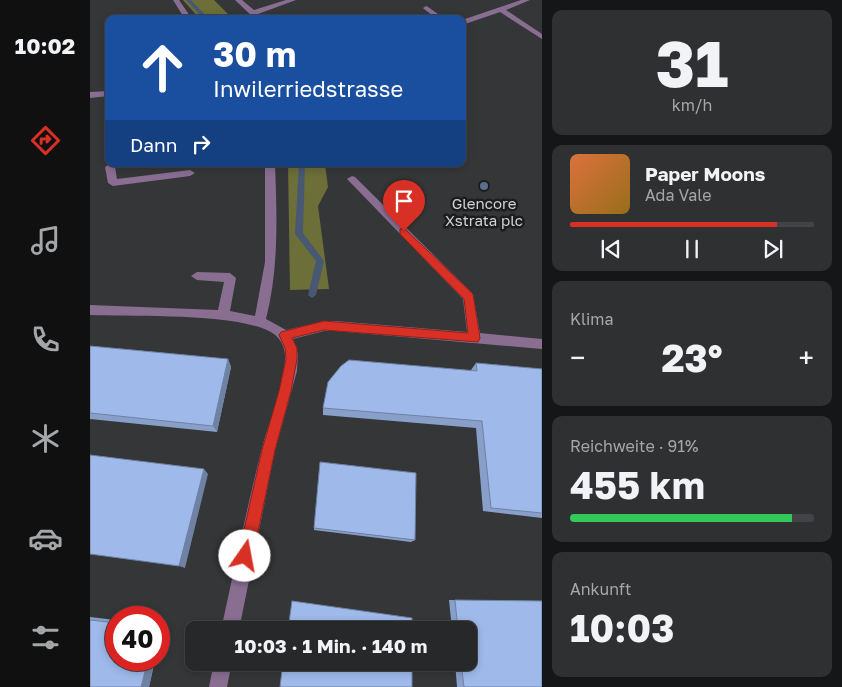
<!DOCTYPE html>
<html lang="de">
<meta charset="utf-8">
<style>
body{margin:0;font-family:"Golos Text",sans-serif;background:#2f3032;color:#f1f3f6;height:100vh;display:flex;flex-direction:column;font-size:19px;white-space:nowrap}
*{box-sizing:border-box;margin:0}
p{font-size:16px;color:#a4a6a8}
.icon{flex:none;width:28px;height:28px;fill:none;stroke:currentColor;stroke-width:2;stroke-linecap:round;stroke-linejoin:round}
.map{position:relative;flex:1;overflow:hidden}
.details{display:flex;flex-direction:column;gap:10px;padding:10px;background:#151617;width:300px}
.details>*{flex:none}
.guide{position:absolute;left:15px;top:15px;width:361px;height:152px;border-radius:10px;box-shadow:0 2px 8px #0003,0 0 0 1px #434447;background:#1a4fa0;color:#fff;overflow:hidden}
.speed{position:absolute;left:15px;top:606px;display:flex;gap:10px;font-size:25px;font-weight:700;text-align:center}
.speed>*{display:grid;place-content:center;width:65px;height:65px;border-radius:50%;background:#27282a;box-shadow:0 2px 8px #0003,0 0 0 1px #434447;line-height:1}
.speed .limit{border:8px solid #d22;background:#fff;color:#111}
.pin{position:absolute;display:grid;place-items:center;width:42px;height:42px;color:#fff;margin:-51px -21px;border-radius:50% 50% 50% 0;rotate:-45deg;box-shadow:0 0 5px #0007}
.pin .icon{rotate:45deg}
.me{position:absolute;width:55px;margin:-28px;rotate:12deg;stroke-linejoin:round;filter:drop-shadow(0 0 4px #0008)}
.turn{display:flex;align-items:center;gap:18px;height:105px;padding:0 25px;font-size:22px}
.turn .icon{width:65px;height:65px;stroke-width:2.5}
.turn b{display:block;font-size:35px;line-height:42px}
.then{display:flex;align-items:center;height:48px;padding:0 25px;background:#0003;gap:10px;font-size:19px}
.big{font-size:38px;font-weight:700;line-height:1.1}
.details .card{flex:1;display:flex;flex-direction:column;justify-content:center;gap:8px;min-width:0;padding:0 18px;border-radius:10px;background:#2f3032}
.details .dial{align-items:center;gap:0}
.dial b{font-size:65px;line-height:1}
.song{display:flex;align-items:center;gap:15px}
.cover{width:60px;height:60px;border-radius:8px;background:linear-gradient(135deg,hsl(20 70% 55%),hsl(40 70% 35%))}
.played{height:5px;border-radius:2px;background:linear-gradient(90deg,#d93025 85%,#434447 85%)}
.keys{display:flex;justify-content:space-around;direction:ltr}
.heat{display:flex;justify-content:space-between;align-items:center;font-size:28px;direction:ltr}
.charge{height:8px;border-radius:4px;background:linear-gradient(90deg,#34c759 91%,#434447 0)}
.trip{position:absolute;left:95px;top:621px;width:292px;height:50px;border-radius:10px;background:#27282a;box-shadow:0 2px 8px #0003,0 0 0 1px #434447;font-weight:700;line-height:50px;text-align:center}
main{display:flex;flex:1;min-height:0}
.tab-bar{display:flex;flex-direction:column;width:90px;justify-content:space-around;align-items:center;background:#101011;color:#a4a6a8}
.tab-bar .icon{width:35px;height:35px}
.tab-bar .on{color:#d93025}
.tab-bar b{font-size:22px;color:#f1f3f6}
.map>svg:first-child{display:block}
.forest{fill:#6c6f38}
.lines{fill:none;stroke-linecap:round;stroke-linejoin:round}
.stream{fill:#485872;fill-rule:evenodd}
.minor{fill:#896e91;fill-rule:evenodd}
.wall{fill:#889fc9}
.shaded-wall{fill:#6f82a4}
.building{fill:#9eb9ea;stroke:#6f82a4}
.route{fill:#d93025;stroke:#8d1f18}
.service-dot{fill:#5c6f8a;stroke:#1c1d1e;stroke-width:2}
.labels{text-anchor:middle;dominant-baseline:central;stroke-width:5;stroke-linejoin:round;paint-order:stroke}
.far-poi-label{font-size:15px;fill:#d1d2d3;stroke:#1c1d1e}
</style>
<main>
<nav class="tab-bar">
<b>10:02</b>
<svg class="icon on" aria-label="directions" viewBox="0 0 24 24"><path d="M12 3l9 9-9 9-9-9zM9 14v-3h6M13 9l2 2-2 2"/></svg>
<svg class="icon" aria-label="music" viewBox="0 0 24 24"><path d="M9 18V5l10-2v13"/><circle cx="6" cy="18" r="3"/><circle cx="16" cy="16" r="3"/></svg>
<svg class="icon" aria-label="phone" viewBox="0 0 24 24"><path d="M5 4h4l2 5-3 2q2 4 5 5l2-3 5 2v4C11 20 4 13 5 4z"/></svg>
<svg class="icon" aria-label="climate" viewBox="0 0 24 24"><path d="M12 3v18M4 7l16 10M4 17L20 7"/></svg>
<svg class="icon" aria-label="car" viewBox="0 0 24 24"><path d="M5 17H2v-5l4-1 3-4h7l3 4 3 1v5h-3M9 17h6M6 11h13"/><circle cx="7" cy="17" r="2"/><circle cx="17" cy="17" r="2"/></svg>
<svg class="icon" aria-label="filters" viewBox="0 0 24 24"><path d="M4 7h16M4 17h16"/><circle cx="9" cy="7" r="2"/><circle cx="15" cy="17" r="2"/></svg>
</nav>
<div class="map">
<svg width="452" height="687" viewBox="0 0 452 687">
<rect width="100%" height="100%" fill="#343638"/>
<path class="forest" d="M93,0H124L143,19H110Z
M198,164H235L238,187L228,206L239,289L200,290Z"/>
<g class="lines">
<path class="stream" d="M96,0H101L119,19H114Z
M209,164H215L213,233L234,261L226,295L222,298L218,295L226,261L205,234Z"/>
<path class="minor" d="M83,0H89L102,19H95Z
M145,0H152L164,10L196,0H206L168,14L172,19H165Z
M431,0H440L416,10L452,34V39L410,12L372,25V20Z
M336,6L338,7L355,19H347L334,9L333,8Z
M19,91V96L0,98V92Z
M20,164L25,167L27,179L100,170L105,173L100,176L23,186L18,183L15,167Z
M175,164H185C187,217 189,268 176,319L196,330L234,321H245L377,332L373,299L259,181L257,179L262,176L265,177L383,294L390,333L452,339V349L245,331H234L203,339L208,354L207,371L185,451L149,630H131C144,571 156,511 171,452C178,422 193,392 195,360C196,350 192,340 184,334C152,312 42,317 0,315V305L128,310L134,282L107,280L101,276L107,272L140,273L146,278L140,311L165,316L175,262Z
M124,662H142L137,687H119Z"/>
</g>
<path class="wall" d="M0,346L138,359L141,367L127,432L0,419Z
M386,363L452,369V518L393,511L386,428L233,415V408L381,370Z
M224,528L325,540L321,542L224,530Z
M359,600L452,601V687H367L365,662H379V630H362Z
M0,617L26,620V660H65L59,687H0Z"/>
<path class="shaded-wall" d="M138,359L141,367L127,432L123,426Z
M114,469L118,474L95,568L89,566Z
M73,626L69,644V627Z
M58,660H65L59,687H51Z"/>
<path class="building" d="M0,346L138,359L123,426L0,413Z
M259,360L387,371L386,363L452,369V513L401,508L392,421L233,408L238,382L251,366Z
M0,455L114,469L89,566L0,554Z
M230,462L326,473L325,540L224,528Z
M365,600L452,601V687H374L371,662H379V630H368Z
M202,601L322,618V630H198Z
M0,620L26,623V660H58L51,687H0Z
M193,662H322V687H190Z"/>
<path class="route" d="M314,228L383,294L390,338L388,342L234,330L202,338L207,348V359L201,391L185,450L163,556L161,561L155,563L150,561L148,556L172,450L189,391L196,359L195,348L189,335L191,332L234,321L378,333L374,299L310,234V229Z"/>
<circle class="service-dot" cx="394" cy="186" r="5"/>
<g class="labels">
<g class="far-poi-label">
<text x="394" y="203">Glencore<tspan x="394" dy="17">Xstrata plc</tspan></text>
</g>
</g>
</svg>
<div class="speed"><div class="limit">40</div></div>
<div class="pin" style="left:314px;top:231px;background:#d93025"><svg class="icon" aria-label="arrive" viewBox="0 0 24 24"><path d="M6 21V4h12l-3 4 3 4H6"/></svg></div>
<svg class="me" style="left:155px;top:556px" viewBox="-20 -20 40 40"><circle r="19" fill="#fff"/><path d="M0-13L10 11 0 6-10 11z" fill="#d93025"/></svg>
<div class="trip">10:03 · 1 Min. · 140 m</div>
<div class="guide">
<div class="turn"><svg class="icon" aria-label="ahead" viewBox="0 0 24 24"><path d="M12 20V5M6 11l6-6 6 6"/></svg><div><b>30 m</b>Inwilerriedstrasse</div></div>
<div class="then">Dann<svg class="icon" aria-label="right" viewBox="0 0 24 24"><path d="M7 20v-9h11M14 6l5 5-5 5"/></svg></div>
</div>
</div>
<section class="details">
<div class="card dial"><b>31</b><p>km/h</p></div>
<div class="card">
<div class="song"><i class="cover"></i><div><b>Paper Moons</b><p>Ada Vale</p></div></div>
<div class="played"></div>
<div class="keys"><svg class="icon" aria-label="previous" viewBox="0 0 24 24"><path d="M18 5L8 12l10 7zM5 5v14"/></svg><svg class="icon" aria-label="pause" viewBox="0 0 24 24"><path d="M8 5v14M16 5v14"/></svg><svg class="icon" aria-label="next" viewBox="0 0 24 24"><path d="M6 5l10 7-10 7zM19 5v14"/></svg></div>
</div>
<div class="card"><p>Klima</p>
<div class="heat"><a>−</a><b class="big">23°</b><a>+</a></div>
</div>
<div class="card"><p>Reichweite · 91%</p><b class="big">455 km</b><div class="charge"></div></div>
<div class="card"><p>Ankunft</p><b class="big">10:03</b></div>
</section>
</main>
